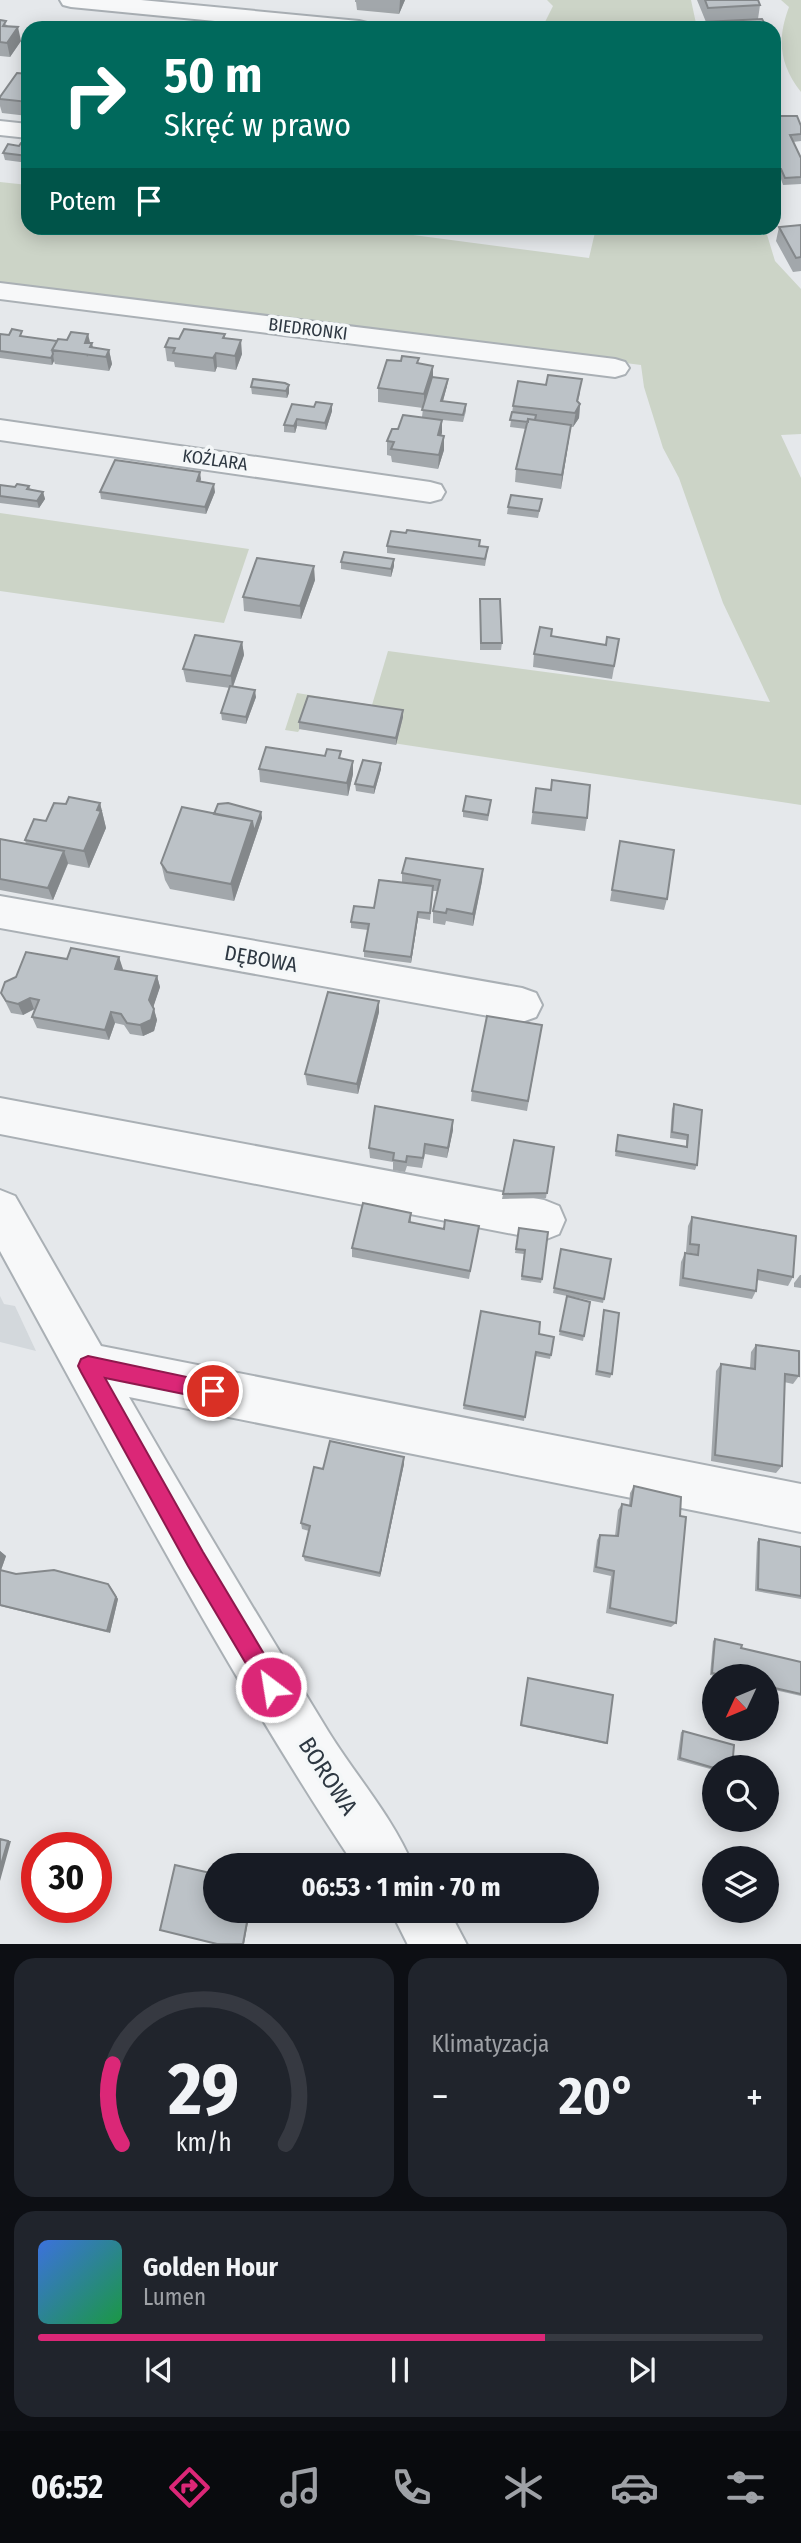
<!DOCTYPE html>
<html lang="pl">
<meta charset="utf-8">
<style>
body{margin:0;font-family:"Fira Sans Condensed",sans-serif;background:#20242c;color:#f1f3f6;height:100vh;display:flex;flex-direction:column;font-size:26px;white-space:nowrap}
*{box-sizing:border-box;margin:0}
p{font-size:23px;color:#9ea1a6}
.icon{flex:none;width:38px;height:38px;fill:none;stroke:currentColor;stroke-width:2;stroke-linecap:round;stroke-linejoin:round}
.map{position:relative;height:1944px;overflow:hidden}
.details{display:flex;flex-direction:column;gap:14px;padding:14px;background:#0d0f14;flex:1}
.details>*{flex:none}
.top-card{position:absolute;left:21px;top:21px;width:760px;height:214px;border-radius:21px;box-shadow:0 4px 18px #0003;background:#00695c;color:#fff;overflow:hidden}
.needle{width:46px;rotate:226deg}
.controls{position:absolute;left:702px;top:1664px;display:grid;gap:14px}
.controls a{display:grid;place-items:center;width:77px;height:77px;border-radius:50%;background:#171b24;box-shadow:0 4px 18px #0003;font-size:35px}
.speed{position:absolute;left:21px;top:1832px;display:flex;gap:14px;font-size:35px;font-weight:700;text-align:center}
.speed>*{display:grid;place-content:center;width:91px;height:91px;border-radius:50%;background:#171b24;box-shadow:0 4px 18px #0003;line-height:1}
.speed .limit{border:10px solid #d22;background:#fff;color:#111}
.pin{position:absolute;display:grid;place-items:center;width:60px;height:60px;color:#fff;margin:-30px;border:4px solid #fff;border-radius:50%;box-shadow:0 2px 7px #0007}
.me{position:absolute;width:77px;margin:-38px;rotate:329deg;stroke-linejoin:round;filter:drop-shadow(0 0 5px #0008)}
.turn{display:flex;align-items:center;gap:24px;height:147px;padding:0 28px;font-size:32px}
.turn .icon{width:91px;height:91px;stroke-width:2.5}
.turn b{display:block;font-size:49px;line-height:60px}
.then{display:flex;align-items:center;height:66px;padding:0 28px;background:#0003;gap:14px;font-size:26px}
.big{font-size:52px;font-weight:700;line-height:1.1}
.details .card{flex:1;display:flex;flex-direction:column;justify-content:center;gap:10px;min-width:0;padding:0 24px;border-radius:21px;background:#20242c}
.details .dial{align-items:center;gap:0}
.dial svg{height:182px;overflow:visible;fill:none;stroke:#363941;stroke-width:7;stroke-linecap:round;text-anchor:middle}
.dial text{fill:#f1f3f6;stroke:none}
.song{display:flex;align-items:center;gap:21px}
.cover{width:84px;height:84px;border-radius:10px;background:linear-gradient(135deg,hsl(220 70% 55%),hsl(140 70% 35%))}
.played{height:7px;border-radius:4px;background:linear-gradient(90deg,#db2777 70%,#363941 70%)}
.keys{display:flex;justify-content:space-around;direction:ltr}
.heat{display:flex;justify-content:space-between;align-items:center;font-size:38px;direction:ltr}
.details .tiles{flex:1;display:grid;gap:14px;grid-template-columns:1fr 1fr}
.card:last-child{grid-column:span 2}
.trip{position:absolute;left:203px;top:1853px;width:396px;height:70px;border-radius:35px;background:#171b24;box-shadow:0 4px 18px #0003;font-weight:700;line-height:70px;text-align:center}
.menu{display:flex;height:112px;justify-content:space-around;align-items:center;background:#090b0e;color:#9ea1a6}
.menu .icon{width:49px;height:49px}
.menu .current{color:#db2777}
.menu b{font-size:32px;color:#f1f3f6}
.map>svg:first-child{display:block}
.built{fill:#d3d8dc}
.green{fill:#ccd4c7}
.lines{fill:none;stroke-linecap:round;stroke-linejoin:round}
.minor-casing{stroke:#aab0b5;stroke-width:4}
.minor{fill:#f7f8f9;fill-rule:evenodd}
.wall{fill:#a2a7ab}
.shaded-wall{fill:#84888b}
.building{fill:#bcc2c7;stroke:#84888b;stroke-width:2}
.route{fill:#db2777;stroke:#8e194d;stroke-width:2}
.labels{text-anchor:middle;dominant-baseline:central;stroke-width:7;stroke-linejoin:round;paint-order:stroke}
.far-street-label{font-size:18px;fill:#2e3842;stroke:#f4f7f8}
.street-label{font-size:21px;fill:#2e3842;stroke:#f4f7f8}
.near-street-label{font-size:24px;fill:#2e3842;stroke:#f4f7f8}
</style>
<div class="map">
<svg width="801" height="1945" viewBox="0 0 801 1945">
<rect width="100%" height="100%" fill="#e5e8eb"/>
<path class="built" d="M0,1296L4,1304L15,1306L36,1351L0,1342Z"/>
<path class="green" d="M547,0H691L697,28H542L553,6Z
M781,0H801V92C779,64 777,39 789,7Z
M0,182L28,185V228H360L589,258L596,228H765L775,261L801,289V434L781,435L801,478V805L300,729L298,732L285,730L297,693L372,705L388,651L770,702L723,603L679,478L663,448L644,387L641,365L0,283Z
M0,513L249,549L224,623L0,591Z"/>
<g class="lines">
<g class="minor-casing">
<path id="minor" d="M60,0H141L359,21L367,23L371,28H288L71,7L63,5Z
M0,121L28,124V138L0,135Z
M0,283L615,359L625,362L629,368L625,374L615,377L0,299Z
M0,420L430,482L441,485L445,492L441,499L430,502L0,440Z
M0,896L522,988L536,993L542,1005L536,1017L522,1022L0,928Z
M0,1098L544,1200L559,1206L565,1220L559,1234L544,1240L0,1134Z
M0,1190L15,1196L101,1346L801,1484V1532L129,1397C193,1509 260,1620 328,1731C355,1775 393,1817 413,1866H355C224,1669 114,1459 0,1251Z
M391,1911H449L467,1945H408Z"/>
</g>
<use href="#minor" class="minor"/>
</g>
<path class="wall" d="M355,0H405L399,14L357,10L356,2H355Z
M697,0H758L760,5L758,19L706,22Z
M0,20L8,26L21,41L10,57L0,56Z
M28,55V74L25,60Z
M28,74V116L2,113L0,106V97Z
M774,116L801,126V141L793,142L801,158V184L783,185L780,176L774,177Z
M28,144V163L5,160L3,153L19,146Z
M801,225V271L793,272L776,241L779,227Z
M0,334L57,341L90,343L93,348L109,350L112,364L109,371L55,364L54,361L52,365L0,358Z
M225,334V338L242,354L236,370L217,367L215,372L175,367L174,362L167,361L165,347L179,339Z
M419,364L433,366V377L448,379L447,386L443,401L466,404V411L463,422L442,420L441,436H444V450L438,469L392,462L391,456L387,455V441L398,429L422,417L423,408L378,402V388Z
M289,385V393L287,398L252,394L251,387Z
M546,385L580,393L578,402L580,404L579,418L573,427H571L561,489L515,482L516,469L526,429L510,427L513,406Z
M292,404L332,411L326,430L297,426L295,433L284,432V425Z
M201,479L200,482L215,492L206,514L101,499L100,492Z
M0,485L15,487L29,486L31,490L43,492L45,499L39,508L0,503Z
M542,499L538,518L507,514L508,507Z
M406,533L479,547L487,555L485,566L387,553V546Z
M394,559V566L391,577L341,569V562Z
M315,580L301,619L244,611L243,597Z
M480,599L502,643L501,650H480Z
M551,636L606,645L619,639L612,679L533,667L534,654Z
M242,642L244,655L233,687L256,697L246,724L222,720L221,713L230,688L186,682L183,669Z
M403,710V717L396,745L299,729V722Z
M341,759L353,761V774L348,796L260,782L259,769Z
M381,763V769L374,794L356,791L355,784Z
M536,788L587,818L585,831L531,824Z
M491,800L488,821L463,817V811Z
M100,803L106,828L89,868L68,864L53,900L0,890V839L26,844L25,840L46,821Z
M261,812L262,818L234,901L170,889L165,880L161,863L214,814Z
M620,841L667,899L664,910L610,901Z
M483,869L482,881L473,926L446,921L445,925L433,923V911L438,891H433L430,920L418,918L411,963L364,957V951L368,930L351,928V922L374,908L402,882V873Z
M119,957L122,970L157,976L160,987L153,1007L157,1020L154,1031L143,1036L130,1034L124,1025L115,1023L109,1040L37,1028L32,1017L35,1009L23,1015L11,1013L1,993L67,959Z
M379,1001V1012L358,1094L307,1085L305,1074Z
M542,1025L527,1111L471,1101L472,1091Z
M674,1104L702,1110L697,1165L695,1170L615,1156L618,1135L686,1147V1140L670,1138L672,1109Z
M453,1120V1130L447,1158L425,1154L422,1168L407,1166L405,1172L393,1170V1162L370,1158L369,1148Z
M514,1140L554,1147L546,1198L502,1199Z
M411,1213V1223L444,1229L479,1226L469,1279L352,1257V1248Z
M692,1217L793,1277L788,1286L757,1280L756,1291L752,1299L679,1286L681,1262L685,1253L695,1255V1254L686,1252L688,1226Z
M519,1228L542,1279L541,1283L521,1280L524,1254L515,1253Z
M561,1249L604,1299L603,1303L568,1296L584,1336L583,1341L559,1335L567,1296L553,1293Z
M800,1275H801V1288L794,1287V1283Z
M604,1310L612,1374L610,1378L595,1375L603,1314Z
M481,1311L539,1334L551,1355L550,1359L535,1356L524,1421L463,1409Z
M756,1345L799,1376L793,1384L784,1382L782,1466L776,1473L711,1461L716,1371L721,1364L750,1368L751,1352Z
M404,1464L380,1577L305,1561L303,1556L309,1531L302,1529L301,1523L323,1469Z
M634,1486L680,1516L676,1623L671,1627L606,1613L611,1576L593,1572L597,1540L600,1535L615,1536L618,1510L622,1504L629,1505L630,1493Z
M759,1539L801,1547V1599L755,1591L757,1542Z
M0,1551L6,1556L1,1570L16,1574L110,1586L118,1599L110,1633L0,1606Z
M715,1639L741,1648L801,1662V1696L766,1688V1676H717L710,1675L713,1641Z
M528,1678L607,1743L606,1744L520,1726Z
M683,1731L714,1768V1770L677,1760L681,1732Z"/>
<path class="shaded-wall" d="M400,0H405L399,14Z
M18,27L21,41L10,57L7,43Z
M778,86L775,100H774V87Z
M88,334L91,346L92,343L95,356L91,349L87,357L85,343Z
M241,340L242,354L236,370L235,356Z
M109,350L112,364L109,371L106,357Z
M216,353L217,367L215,372L213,358Z
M53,354L54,361L52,365L51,358Z
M433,366V380L424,408V394Z
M448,379L447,386L441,408V401Z
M582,379L576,411L580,404L579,418L573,427Z
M289,385V393L287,398L286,391Z
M332,404V411L326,430L325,423Z
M297,419V426L295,433L294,426Z
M442,420V433L437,449L438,435Z
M571,425L569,439L561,489L562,475Z
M444,436V450L438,469L439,455Z
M200,472L201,479L198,488L197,481Z
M214,484L215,492L206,514L205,507Z
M43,492L45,499L39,508L37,501Z
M394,559V566L391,577V569Z
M314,566L315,580L301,619L300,606Z
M242,642L244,655L232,689L231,676Z
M255,690L256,697L246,724V717Z
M403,710V717L396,745V738Z
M353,761V774L348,796L347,783Z
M381,763V769L374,794V787Z
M100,803L106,828L89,868L84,851Z
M261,812L262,818L234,901L231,884L252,821Z
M64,851L68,863L53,900L48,888Z
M483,869L482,881L473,926V914Z
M418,912V918L411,963V957Z
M119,957L123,969L119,980L115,969Z
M157,976L160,987L152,1011L149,1000Z
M30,998L34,1009L23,1015L18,1004Z
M379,1001V1012L358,1094L357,1084Z
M154,1009L157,1020L154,1031L143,1036L140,1025Z
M111,1012L115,1023L109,1040L105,1030Z
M453,1120V1130L447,1158L448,1148Z
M404,1457V1464L380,1577V1573Z
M0,1551L6,1556L0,1573Z
M108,1584L118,1599L110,1633L107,1631Z
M8,1841H11L0,1881V1868Z
M249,1911H250L244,1944H243Z"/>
<path class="building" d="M705,0H758L760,5L708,8Z
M762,19L767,28H707L705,22Z
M0,20L6,21L3,26L18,27L7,43L0,42Z
M210,26L232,28H209Z
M17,73L28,74L27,78L28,79V102L0,99V97Z
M774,76L778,86L774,87Z
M774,116H797L801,126V134L790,135L801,158V177L785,178L781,169H774Z
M21,143L28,144V156L3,153L8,144L19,146Z
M801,225V257L796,258L779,227Z
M12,329L22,331L20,336L57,341L52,350L53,354L51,358L0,351V334L9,335Z
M184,329L225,334L223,338L241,340L235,356L216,353L213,358L173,353L175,348L165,347L169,338L179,339Z
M71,332L88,334L85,343H92L90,347L109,350L106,357L52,350L58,339L67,340Z
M402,356L419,358L417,363L433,366L424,394L378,388L387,360L401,361Z
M548,375L582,379L577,401L580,404L575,413L513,406L518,381L546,385Z
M432,377L448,379L441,401L466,404L463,415L422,410Z
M253,379L285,383L289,385L286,391L251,387Z
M316,402L332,404L325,423L297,419L294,426L284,425L292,404L314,407Z
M512,412L536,415L535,420L528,419V422L510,420Z
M403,415L442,420L438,435L444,436L439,455L391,449L394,442L387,441L392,429H398Z
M528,419L571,425L562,475L516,469Z
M115,460L200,472L197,481L214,484L205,507L100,492Z
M17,484L29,486L27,489L43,492L37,501L0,496V485L15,487Z
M511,495L542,499L539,511L508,507Z
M407,530L480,540L479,546L488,547L485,559L387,546L391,531L406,533Z
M344,552L394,559L391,569L341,562Z
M257,558L314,566L300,606L243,597Z
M480,599H500L502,643H481Z
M540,627L552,629L551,636L606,645L607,637L619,639L614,666L534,654Z
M195,635L242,642L231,676L183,669Z
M230,686L255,690L246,717L221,713Z
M308,696L403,710L396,738L299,722Z
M266,747L325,756L327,749L341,751L339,758L353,761L347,783L259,769Z
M363,760L381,763L374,787L355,784Z
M552,780L590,785L587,818L533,812L536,788L551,790Z
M466,796L491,800L488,815L463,811Z
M69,797L100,803L97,810L101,811L84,851L25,840L34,819L46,821L54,803L66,804Z
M228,803L261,812L254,832L252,821L214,814L218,804Z
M182,807L252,821L231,884L167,872L161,863Z
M0,839L64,851L48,888L0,879Z
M620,841L674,850L667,899L612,890Z
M406,858L483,869L473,914L447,909L446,913L433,911L440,880L402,873Z
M379,880L433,886L430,913L418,912L411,957L364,951L369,924L351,922L354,906L374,908Z
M71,948L119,957L115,969L157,976L149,1000L154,1009L151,1020L140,1025L127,1023L121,1014L111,1012L105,1030L32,1017L39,1000L30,998L18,1004L6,1001L1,993L5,982L16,977L26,952L67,959Z
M328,992L379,1001L357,1084L305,1074Z
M487,1016L542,1025L528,1101L472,1091Z
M674,1104L702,1110L697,1165L616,1151L618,1135L687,1147L688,1135L672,1132Z
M375,1106L453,1120L448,1148L425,1144L423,1158L407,1156L406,1162L393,1160L394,1153L369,1148Z
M514,1140L554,1147L547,1193L503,1194Z
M363,1203L411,1213L409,1222L444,1229L445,1220L479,1226L470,1271L352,1248Z
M692,1217L796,1236L793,1277L758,1270L756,1291L683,1278L685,1253L698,1255L699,1245L690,1244Z
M519,1228L548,1232L542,1279L522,1276L525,1250L516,1249Z
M561,1249L611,1259L604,1299L554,1288Z
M567,1296L590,1302L584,1336L560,1331Z
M604,1310L619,1313L612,1374L597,1371Z
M481,1311L540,1322L539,1334L554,1337L551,1355L536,1352L525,1417L464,1405Z
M756,1345L799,1351V1376L785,1374L782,1466L715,1455L721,1364L755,1369Z
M330,1441L404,1457L380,1573L303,1556L310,1526L301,1523L314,1467L323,1469Z
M634,1486L681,1497L680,1516L686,1517L676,1623L610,1608L614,1571L596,1567L600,1535L618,1536L622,1504L631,1506Z
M759,1539L801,1547V1596L758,1589Z
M0,1570L16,1574L54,1570L108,1584L116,1597L107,1631L0,1605Z
M715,1639L742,1645L741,1648L801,1662V1694L766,1686V1676H727L712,1673Z
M528,1678L613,1695L607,1743L521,1725Z
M683,1731L734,1745L732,1768H714L680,1758Z
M0,1839L8,1841L0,1868Z
M175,1865L215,1874V1911H249L243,1944H217L160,1930Z"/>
<path class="route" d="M88,1356L220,1384L222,1391L220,1398L213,1400L105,1378L203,1552L279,1679L282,1687L279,1694L271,1697L264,1694L188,1566L81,1372L78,1366L81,1359Z"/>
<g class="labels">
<g class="far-street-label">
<text transform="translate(308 329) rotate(7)">BIEDRONKI</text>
<text transform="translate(215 460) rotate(8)">KOŹLARA</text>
</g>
<g class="street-label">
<text transform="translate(261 959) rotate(10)">DĘBOWA</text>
</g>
<g class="near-street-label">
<text transform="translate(328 1776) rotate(57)">BOROWA</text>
</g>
</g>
</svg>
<div class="controls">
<a><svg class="needle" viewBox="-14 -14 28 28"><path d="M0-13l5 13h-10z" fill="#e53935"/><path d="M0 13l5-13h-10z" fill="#9ea1a6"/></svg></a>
<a><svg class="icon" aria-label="search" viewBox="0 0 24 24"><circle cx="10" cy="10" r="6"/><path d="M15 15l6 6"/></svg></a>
<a><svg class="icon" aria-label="layers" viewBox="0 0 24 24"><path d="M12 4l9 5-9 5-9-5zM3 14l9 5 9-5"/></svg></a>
</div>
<div class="speed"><div class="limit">30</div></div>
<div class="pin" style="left:213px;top:1391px;background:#d93025"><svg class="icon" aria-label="arrive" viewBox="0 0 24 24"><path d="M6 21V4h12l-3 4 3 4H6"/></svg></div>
<svg class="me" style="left:271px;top:1687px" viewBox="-20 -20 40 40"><circle r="17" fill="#db2777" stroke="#fff" stroke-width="3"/><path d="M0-11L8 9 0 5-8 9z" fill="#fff"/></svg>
<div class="trip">06:53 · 1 min · 70 m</div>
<div class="top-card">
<div class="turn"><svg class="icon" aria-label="right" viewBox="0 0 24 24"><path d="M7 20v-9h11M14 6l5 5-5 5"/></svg><div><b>50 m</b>Skręć w prawo</div></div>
<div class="then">Potem<svg class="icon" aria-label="arrive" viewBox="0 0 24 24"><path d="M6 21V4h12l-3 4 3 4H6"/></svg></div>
</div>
</div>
<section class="details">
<div class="tiles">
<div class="card dial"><svg viewBox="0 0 100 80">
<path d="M14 69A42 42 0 1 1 86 69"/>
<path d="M14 69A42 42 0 0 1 10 34" stroke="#db2777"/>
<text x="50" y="56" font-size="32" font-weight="700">29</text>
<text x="50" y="72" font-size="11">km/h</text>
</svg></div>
<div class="card"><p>Klimatyzacja</p>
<div class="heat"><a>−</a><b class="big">20°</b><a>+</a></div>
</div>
<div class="card">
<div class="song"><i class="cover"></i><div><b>Golden Hour</b><p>Lumen</p></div></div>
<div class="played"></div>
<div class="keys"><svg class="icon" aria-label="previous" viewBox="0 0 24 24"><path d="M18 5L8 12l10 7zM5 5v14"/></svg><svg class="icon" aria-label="pause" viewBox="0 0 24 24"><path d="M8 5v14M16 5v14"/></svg><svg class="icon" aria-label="next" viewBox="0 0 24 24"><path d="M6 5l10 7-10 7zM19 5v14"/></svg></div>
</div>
</div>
</section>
<nav class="menu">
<b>06:52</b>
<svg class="icon current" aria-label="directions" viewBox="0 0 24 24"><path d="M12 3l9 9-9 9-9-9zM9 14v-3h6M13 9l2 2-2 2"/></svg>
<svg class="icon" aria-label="music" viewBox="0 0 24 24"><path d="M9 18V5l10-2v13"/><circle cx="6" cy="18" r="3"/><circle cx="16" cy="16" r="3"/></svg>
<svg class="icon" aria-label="phone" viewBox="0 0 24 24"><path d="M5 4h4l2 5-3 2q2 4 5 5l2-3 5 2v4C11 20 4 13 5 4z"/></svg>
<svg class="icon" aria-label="climate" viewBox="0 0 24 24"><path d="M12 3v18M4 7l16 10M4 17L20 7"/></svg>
<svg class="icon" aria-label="car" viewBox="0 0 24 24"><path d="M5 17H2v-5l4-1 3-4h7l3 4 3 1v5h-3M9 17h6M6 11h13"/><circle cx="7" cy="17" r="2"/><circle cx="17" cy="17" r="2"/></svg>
<svg class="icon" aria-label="filters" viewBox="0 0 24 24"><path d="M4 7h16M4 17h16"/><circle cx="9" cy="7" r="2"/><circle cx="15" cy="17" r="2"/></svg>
</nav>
